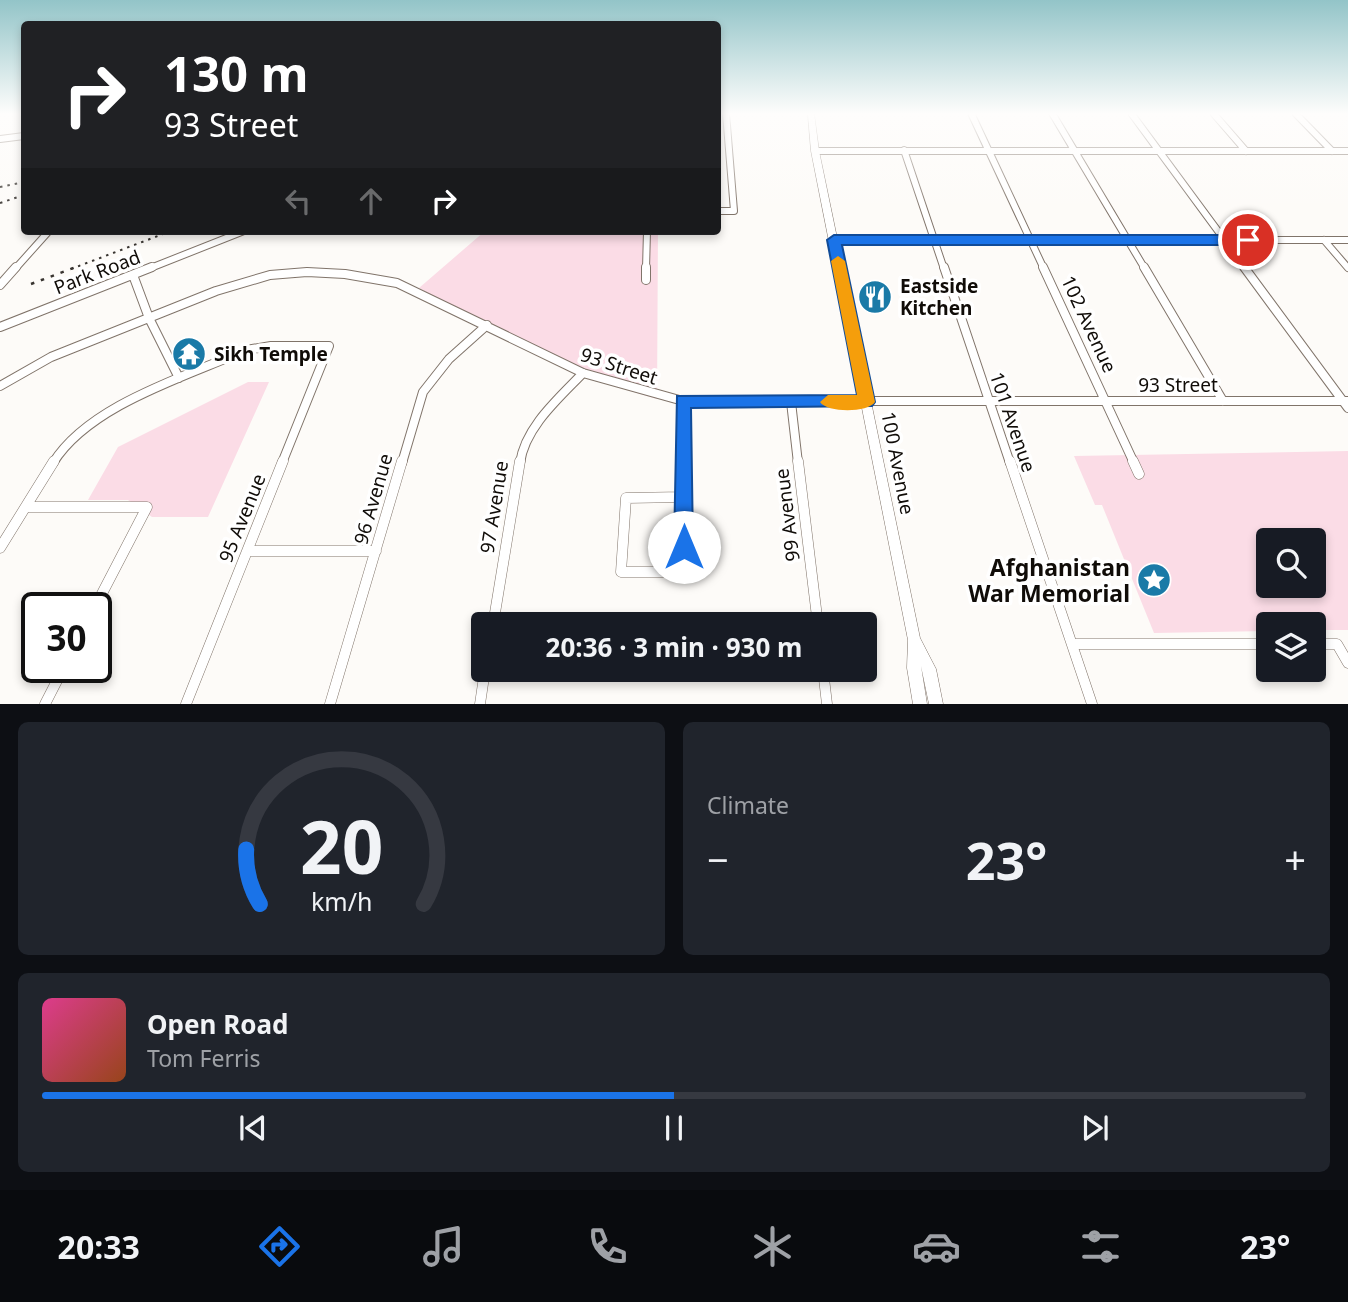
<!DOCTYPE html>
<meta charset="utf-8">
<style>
body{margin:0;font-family:"Noto Sans",sans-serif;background:#20242c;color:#f1f3f6;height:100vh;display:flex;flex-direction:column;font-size:26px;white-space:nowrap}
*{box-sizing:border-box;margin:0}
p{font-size:23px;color:#9ea1a6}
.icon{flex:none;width:38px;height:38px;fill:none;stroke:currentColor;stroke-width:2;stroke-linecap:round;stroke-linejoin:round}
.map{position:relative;height:704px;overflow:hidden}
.side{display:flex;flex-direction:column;gap:18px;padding:18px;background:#0d0f14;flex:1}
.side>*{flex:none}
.guide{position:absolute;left:21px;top:21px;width:700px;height:214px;border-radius:7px;box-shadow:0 4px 10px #0003;background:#202124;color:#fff;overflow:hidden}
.controls{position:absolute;left:1256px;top:528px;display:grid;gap:14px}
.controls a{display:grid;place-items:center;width:70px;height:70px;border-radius:7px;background:#171b24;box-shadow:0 4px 10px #0003;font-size:35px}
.speed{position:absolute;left:21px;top:592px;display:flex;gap:14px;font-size:35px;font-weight:700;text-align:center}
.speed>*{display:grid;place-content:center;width:91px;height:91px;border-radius:50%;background:#171b24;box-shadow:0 4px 10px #0003;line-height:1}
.speed .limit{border:4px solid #111;border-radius:10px;background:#fff;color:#111}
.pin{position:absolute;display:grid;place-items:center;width:60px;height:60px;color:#fff;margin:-30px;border:4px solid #fff;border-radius:50%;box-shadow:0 2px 7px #0007}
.me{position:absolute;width:77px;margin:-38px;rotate:0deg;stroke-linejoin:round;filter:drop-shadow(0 0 5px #0008)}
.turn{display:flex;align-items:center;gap:24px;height:147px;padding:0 28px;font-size:32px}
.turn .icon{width:91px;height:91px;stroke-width:2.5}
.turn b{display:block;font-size:49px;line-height:60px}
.lanes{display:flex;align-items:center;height:66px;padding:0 28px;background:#0003;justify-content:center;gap:35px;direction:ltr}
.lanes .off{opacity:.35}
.big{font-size:52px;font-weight:700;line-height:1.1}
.side .tile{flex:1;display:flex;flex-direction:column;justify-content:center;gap:10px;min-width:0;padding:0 24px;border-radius:10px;background:#20242c}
.side .dial{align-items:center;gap:0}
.dial svg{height:182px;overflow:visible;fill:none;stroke:#363941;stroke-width:7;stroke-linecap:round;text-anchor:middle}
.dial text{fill:#f1f3f6;stroke:none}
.song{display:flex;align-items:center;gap:21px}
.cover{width:84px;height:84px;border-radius:10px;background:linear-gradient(135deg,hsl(330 70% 55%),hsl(20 70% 35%))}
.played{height:7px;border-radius:4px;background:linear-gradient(90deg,#1a73e8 50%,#363941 50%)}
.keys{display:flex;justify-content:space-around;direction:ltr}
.heat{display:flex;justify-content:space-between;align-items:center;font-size:38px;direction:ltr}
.side .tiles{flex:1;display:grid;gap:18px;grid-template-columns:1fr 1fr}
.tile:last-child{grid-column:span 2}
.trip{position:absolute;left:471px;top:612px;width:406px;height:70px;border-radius:7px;background:#171b24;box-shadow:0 4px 10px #0003;font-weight:700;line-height:70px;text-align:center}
.dock{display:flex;height:112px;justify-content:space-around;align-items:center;background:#090b0e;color:#9ea1a6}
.dock .icon{width:49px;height:49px}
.dock .active{color:#1a73e8}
.dock b{font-size:32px;color:#f1f3f6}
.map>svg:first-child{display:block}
.green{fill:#fbdce6;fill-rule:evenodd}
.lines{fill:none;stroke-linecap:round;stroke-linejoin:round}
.minor-far2-casing{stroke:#80746a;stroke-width:8}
.minor-far1-casing{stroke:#80746a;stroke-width:10}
.minor-casing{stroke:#80746a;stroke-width:11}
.major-casing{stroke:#80746a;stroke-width:1}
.minor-far2{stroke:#fff;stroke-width:6}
.minor-far1{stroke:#fff;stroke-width:8}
.minor{stroke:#fff;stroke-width:10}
.major{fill:#fff;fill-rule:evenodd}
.rail-far1{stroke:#393531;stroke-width:2;stroke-dasharray:2.5 5;stroke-linecap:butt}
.rail{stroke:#393531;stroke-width:2.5;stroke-dasharray:3.5 7;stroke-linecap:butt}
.route{fill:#1a73e8;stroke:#114b97;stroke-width:2}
.slow{fill:#f59e0b}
.labels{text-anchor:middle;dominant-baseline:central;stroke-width:7;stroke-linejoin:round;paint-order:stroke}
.street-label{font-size:19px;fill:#100c08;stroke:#fff}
.poi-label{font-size:19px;font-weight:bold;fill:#100c08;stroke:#fff;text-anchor:start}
.near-poi-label{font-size:23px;font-weight:bold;fill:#100c08;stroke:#fff;text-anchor:end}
</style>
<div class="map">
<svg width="1348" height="704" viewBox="0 0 1348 704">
<rect width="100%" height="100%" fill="#fdfbf8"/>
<path class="green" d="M485,231H658L657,399L577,375L419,288Z
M248,382H269L208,517H152L128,500H88L118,447Z
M1348,451V630H1314V625H1269V631L1154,633L1102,505H1095L1074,456ZM1269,541H1314V586H1269Z"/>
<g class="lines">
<g class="minor-far2-casing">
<path id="minor-far2" d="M971,113L1044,269
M1052,113L1145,269
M1131,113L1246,269
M1213,113L1246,151
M1295,113L1332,151
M0,139L24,136
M904,150L944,269
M815,151H1348
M718,211H734L726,113
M834,240H1348
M1324,240L1348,268
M15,269L49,231
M148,269L244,231
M646,269L647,231"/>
</g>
<g class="minor-far1-casing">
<path id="minor-far1" d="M944,267L1010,463
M1043,267L1134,463
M1144,267L1223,401
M1244,267L1348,408
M133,275L149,318L179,378
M646,280V267
M0,285L16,267
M0,327L152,267
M0,386L51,357L216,291L270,275L307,272L345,274L397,283L583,373L683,401H1348
M683,401V463
M791,402L798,463
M53,463C89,405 185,377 246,350L271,346H329L282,463
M402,463L423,392L449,359L487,325
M520,463C525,427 559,398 583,373"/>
</g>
<g class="minor-casing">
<path id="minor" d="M798,461L818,625
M1010,461L1092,704
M1133,461L1139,474
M683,497L626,498L621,572H684L683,461
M26,507H147L95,607
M0,548L54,461
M248,551H376
M493,625L520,461
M1072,644H1269
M1314,644H1337L1348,663
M823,670L827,704
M45,704L64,667
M186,704L283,461
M330,704L402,461
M480,704L485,670"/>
</g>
<g class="major-casing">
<path id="major" d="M808,113H814L819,151L920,638L936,669L943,704H929L921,666L927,704H913L907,668L908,640L811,151Z"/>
</g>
<use href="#minor-far2" class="minor-far2"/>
<use href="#minor-far1" class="minor-far1"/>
<use href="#minor" class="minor"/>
<use href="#major" class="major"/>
<path class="rail-far1" d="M0,187L24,182
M0,203L24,195
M71,269L171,231"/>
<path class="rail" d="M31,284L76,267"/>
</g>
<linearGradient id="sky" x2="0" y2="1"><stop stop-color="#93c4c8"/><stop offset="0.54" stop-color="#fefdfc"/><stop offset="1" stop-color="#fefdfc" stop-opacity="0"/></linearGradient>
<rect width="1348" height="211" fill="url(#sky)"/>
<path class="route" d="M834,235H1248L1255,240L1248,245H842L875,402L872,406L691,408L693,547L691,554L684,556L677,554L674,547L677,396L857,395L827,240Z"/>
<path class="slow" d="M838,256L845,261L875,402C868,413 827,413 820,402L828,395H857L831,261Z"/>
<defs>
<g id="restaurant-disc" transform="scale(1.75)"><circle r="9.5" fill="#1a7aa7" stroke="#fff"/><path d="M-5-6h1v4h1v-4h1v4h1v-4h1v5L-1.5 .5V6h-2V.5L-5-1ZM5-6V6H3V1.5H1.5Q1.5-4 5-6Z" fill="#fff"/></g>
<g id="temple-disc" transform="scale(1.75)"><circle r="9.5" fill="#1a7aa7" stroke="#fff"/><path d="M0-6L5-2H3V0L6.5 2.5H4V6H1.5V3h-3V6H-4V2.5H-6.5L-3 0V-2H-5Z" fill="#fff"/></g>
<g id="sight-disc" transform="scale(1.75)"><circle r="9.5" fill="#1a7aa7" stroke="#fff"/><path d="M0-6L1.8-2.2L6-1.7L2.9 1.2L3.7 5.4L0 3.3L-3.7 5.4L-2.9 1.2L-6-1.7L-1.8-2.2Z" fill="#fff"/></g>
</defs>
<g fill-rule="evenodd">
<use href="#restaurant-disc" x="875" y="297"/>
<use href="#temple-disc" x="189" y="354"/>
<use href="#sight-disc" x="1154" y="580"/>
</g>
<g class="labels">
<g class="street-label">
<text transform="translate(97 272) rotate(-21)">Park Road</text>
<text transform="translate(1089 324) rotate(65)">102 Avenue</text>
<text transform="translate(619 366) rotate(18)">93 Street</text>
<text x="1178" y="385">93 Street</text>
<text transform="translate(1013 422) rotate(71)">101 Avenue</text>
<text transform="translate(898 463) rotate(79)">100 Avenue</text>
<text transform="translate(373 499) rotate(-74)">96 Avenue</text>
<text transform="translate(494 507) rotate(-81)">97 Avenue</text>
<text transform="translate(787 515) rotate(-97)">99 Avenue</text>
<text transform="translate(242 518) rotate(-68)">95 Avenue</text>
</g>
<g class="poi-label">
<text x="900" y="286">Eastside<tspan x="900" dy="22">Kitchen</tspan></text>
<text x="214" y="354">Sikh Temple</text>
</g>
<g class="near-poi-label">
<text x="1130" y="567">Afghanistan<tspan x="1130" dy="26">War Memorial</tspan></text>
</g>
</g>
</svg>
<div class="controls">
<a><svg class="icon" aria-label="search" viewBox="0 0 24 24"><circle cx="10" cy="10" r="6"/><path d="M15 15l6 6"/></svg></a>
<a><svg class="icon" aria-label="layers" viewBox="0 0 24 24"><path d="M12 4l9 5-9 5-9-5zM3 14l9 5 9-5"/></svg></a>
</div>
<div class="speed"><div class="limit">30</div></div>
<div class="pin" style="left:1248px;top:240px;background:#d93025"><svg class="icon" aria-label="arrive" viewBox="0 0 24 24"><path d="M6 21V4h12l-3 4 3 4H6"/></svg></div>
<svg class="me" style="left:684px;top:547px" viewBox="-20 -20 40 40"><circle r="19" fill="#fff"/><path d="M0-13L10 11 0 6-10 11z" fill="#1a73e8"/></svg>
<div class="trip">20:36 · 3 min · 930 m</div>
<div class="guide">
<div class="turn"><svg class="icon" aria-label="right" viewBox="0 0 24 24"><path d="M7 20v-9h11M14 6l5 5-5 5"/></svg><div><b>130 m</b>93 Street</div></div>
<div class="lanes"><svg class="icon off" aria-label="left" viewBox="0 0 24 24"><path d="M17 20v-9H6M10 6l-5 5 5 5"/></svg><svg class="icon off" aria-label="ahead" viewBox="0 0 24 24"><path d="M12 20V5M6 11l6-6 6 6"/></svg><svg class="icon" aria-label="right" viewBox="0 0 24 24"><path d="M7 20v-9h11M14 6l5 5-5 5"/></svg></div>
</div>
</div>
<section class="side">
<div class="tiles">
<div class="tile dial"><svg viewBox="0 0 100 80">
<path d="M14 69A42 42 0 1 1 86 69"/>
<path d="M14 69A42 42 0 0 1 8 45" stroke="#1a73e8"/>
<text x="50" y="56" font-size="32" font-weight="700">20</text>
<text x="50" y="72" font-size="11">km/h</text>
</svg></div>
<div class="tile"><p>Climate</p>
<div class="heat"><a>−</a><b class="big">23°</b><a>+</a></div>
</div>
<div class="tile">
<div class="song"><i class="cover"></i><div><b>Open Road</b><p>Tom Ferris</p></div></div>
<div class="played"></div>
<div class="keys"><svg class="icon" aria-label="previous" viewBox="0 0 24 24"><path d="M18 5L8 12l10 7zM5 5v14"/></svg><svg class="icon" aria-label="pause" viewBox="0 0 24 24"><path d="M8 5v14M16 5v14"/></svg><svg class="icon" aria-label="next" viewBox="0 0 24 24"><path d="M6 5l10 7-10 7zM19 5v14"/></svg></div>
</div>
</div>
</section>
<nav class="dock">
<b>20:33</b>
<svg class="icon active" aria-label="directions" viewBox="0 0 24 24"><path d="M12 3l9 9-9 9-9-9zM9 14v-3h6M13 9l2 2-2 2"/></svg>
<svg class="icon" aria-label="music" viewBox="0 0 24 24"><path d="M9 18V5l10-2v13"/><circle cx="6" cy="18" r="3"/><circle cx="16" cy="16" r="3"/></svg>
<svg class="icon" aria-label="phone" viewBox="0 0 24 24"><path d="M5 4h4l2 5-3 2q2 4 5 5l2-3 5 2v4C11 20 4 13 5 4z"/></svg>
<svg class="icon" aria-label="climate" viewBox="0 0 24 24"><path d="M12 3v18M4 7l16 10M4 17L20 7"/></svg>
<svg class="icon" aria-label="car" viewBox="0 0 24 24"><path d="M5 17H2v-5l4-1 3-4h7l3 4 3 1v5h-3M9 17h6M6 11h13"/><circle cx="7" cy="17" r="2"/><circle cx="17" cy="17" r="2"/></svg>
<svg class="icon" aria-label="filters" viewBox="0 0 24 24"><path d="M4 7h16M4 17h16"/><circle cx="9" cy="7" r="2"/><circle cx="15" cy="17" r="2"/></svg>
<b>23°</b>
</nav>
